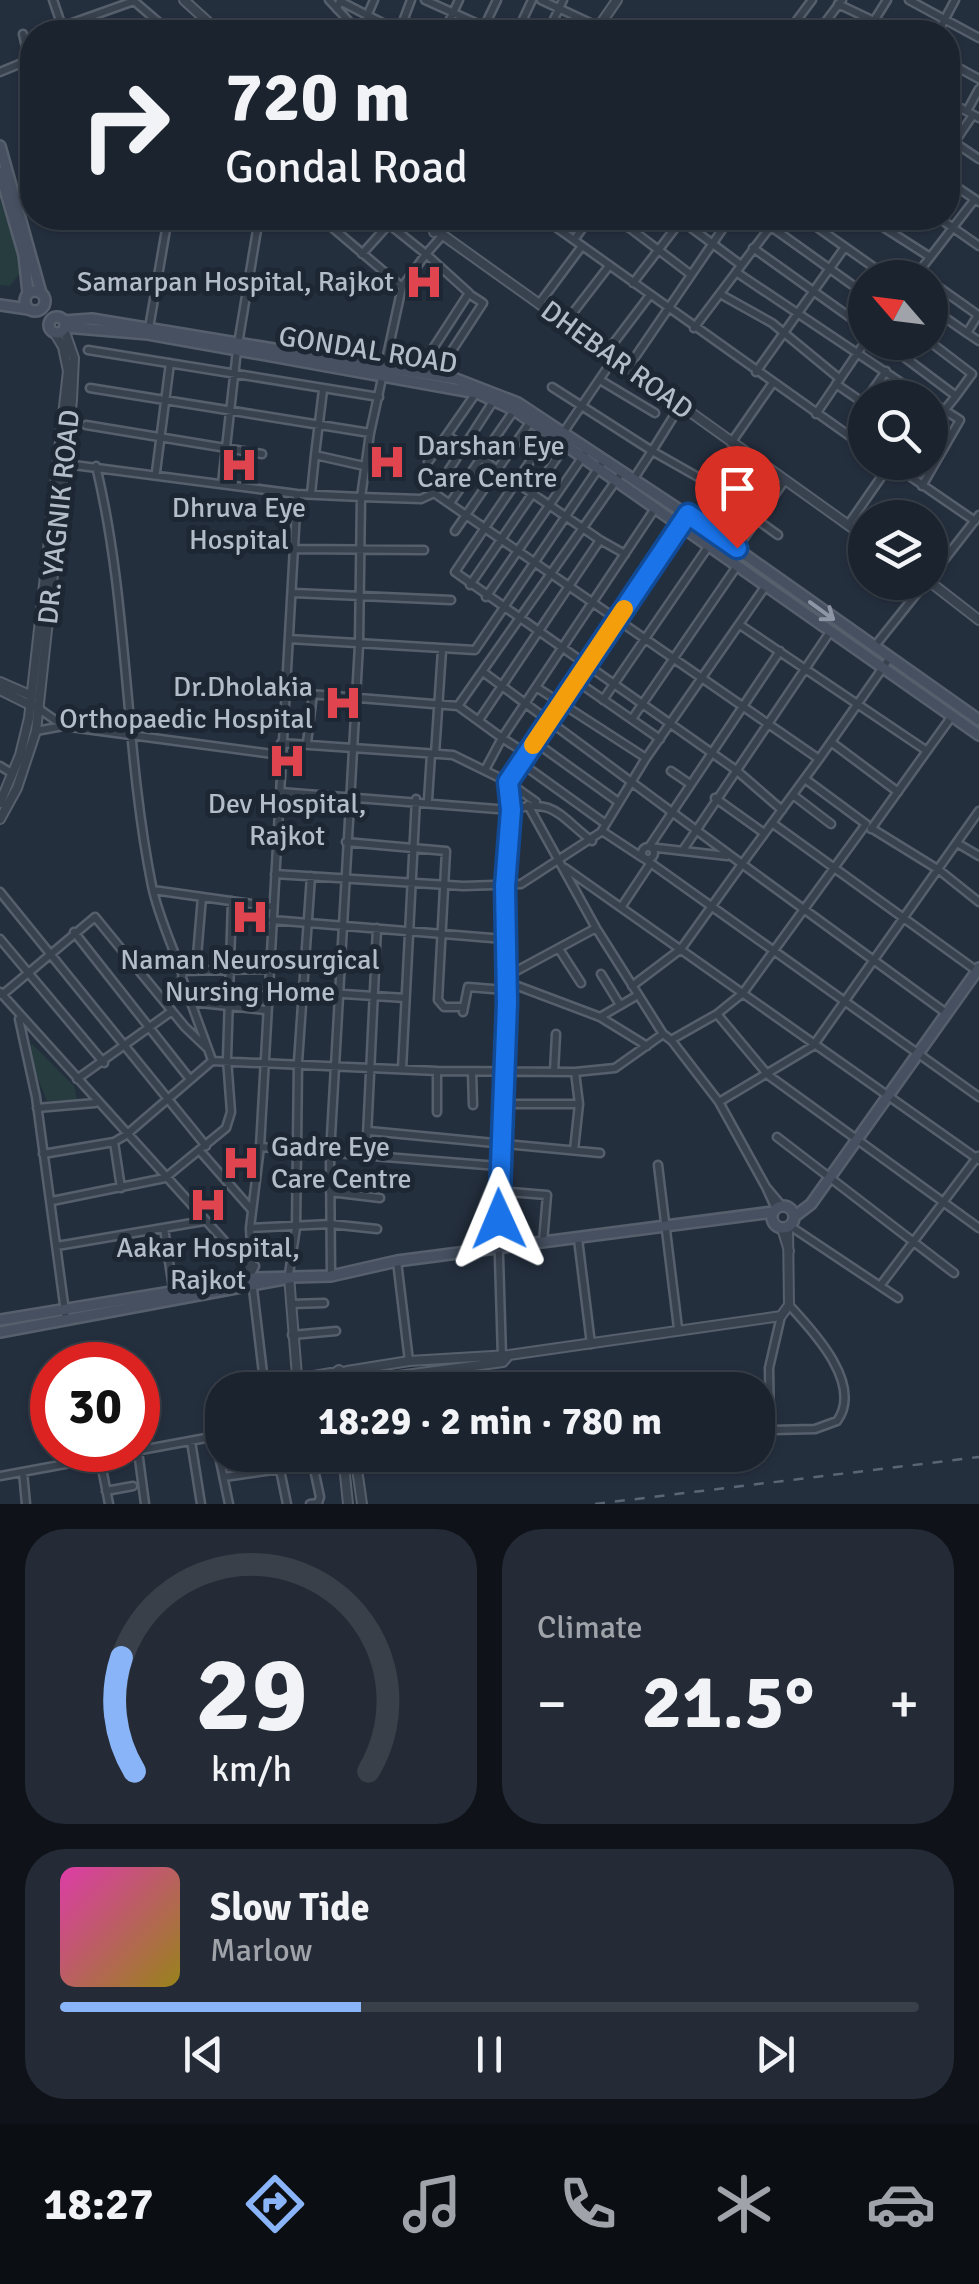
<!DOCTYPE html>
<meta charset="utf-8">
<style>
body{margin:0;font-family:Signika,sans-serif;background:#242b36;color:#f1f3f6;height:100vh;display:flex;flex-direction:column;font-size:38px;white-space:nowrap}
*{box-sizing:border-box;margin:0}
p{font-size:32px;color:#a0a4aa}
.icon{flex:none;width:55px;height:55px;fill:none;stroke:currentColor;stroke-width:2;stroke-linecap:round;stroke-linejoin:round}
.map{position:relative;height:1504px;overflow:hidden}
.drawer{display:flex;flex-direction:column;gap:25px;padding:25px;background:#0f1319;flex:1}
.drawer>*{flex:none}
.banner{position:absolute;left:20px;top:20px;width:940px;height:210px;border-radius:40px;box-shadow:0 2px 8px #0004,0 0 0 2px #39404a;background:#1b232e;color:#f1f3f6;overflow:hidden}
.needle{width:65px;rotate:298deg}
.fabs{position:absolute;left:848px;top:260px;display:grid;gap:20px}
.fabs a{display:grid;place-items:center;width:100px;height:100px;border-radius:50%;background:#1b232e;box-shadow:0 2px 8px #0004,0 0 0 2px #39404a;font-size:50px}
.speed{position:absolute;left:30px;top:1342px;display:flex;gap:20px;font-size:50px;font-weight:700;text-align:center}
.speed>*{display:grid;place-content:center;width:130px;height:130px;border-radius:50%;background:#1b232e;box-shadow:0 2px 8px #0004,0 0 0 2px #39404a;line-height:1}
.speed .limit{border:15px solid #d22;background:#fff;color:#111}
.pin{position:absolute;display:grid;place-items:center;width:85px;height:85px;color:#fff;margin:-102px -42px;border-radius:50% 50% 50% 0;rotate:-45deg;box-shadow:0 0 10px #0007}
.pin .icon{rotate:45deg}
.me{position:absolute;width:110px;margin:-55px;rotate:359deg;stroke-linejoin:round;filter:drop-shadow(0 0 8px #0008)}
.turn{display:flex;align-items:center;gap:35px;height:210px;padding:0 40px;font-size:45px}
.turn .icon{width:130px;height:130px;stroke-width:2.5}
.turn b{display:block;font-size:70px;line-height:85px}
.big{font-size:75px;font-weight:700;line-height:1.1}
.drawer .widget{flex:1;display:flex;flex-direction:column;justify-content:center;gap:15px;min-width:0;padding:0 35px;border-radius:40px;background:#242b36}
.drawer .dial{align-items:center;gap:0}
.dial svg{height:260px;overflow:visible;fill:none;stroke:#39404a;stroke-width:7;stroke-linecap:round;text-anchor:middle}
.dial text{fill:#f1f3f6;stroke:none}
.song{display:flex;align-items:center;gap:30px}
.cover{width:120px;height:120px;border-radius:15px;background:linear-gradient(135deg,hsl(320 70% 55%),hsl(50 70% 35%))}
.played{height:10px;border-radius:5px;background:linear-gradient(90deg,#8ab4f8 35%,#39404a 35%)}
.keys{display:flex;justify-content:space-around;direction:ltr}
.heat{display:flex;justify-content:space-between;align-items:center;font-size:55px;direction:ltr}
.drawer .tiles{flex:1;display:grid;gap:25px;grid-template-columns:1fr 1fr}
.widget:last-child{grid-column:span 2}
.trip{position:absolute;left:205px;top:1372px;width:570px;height:100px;border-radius:40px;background:#1b232e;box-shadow:0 2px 8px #0004,0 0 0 2px #39404a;font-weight:700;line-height:100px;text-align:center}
.tabs{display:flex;height:160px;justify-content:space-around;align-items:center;background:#0b0e12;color:#a0a4aa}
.tabs .icon{width:70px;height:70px}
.tabs .on{color:#8ab4f8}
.tabs b{font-size:45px;color:#f1f3f6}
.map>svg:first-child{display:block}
.green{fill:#263c3f}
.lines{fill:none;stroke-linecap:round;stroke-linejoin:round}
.minor-casing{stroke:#565f6c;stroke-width:11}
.tertiary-casing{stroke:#565f6c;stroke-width:12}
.secondary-casing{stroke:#565f6c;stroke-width:14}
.minor{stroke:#38414e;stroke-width:6}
.tertiary{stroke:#38414e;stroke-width:8}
.secondary{stroke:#465061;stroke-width:9}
.rail{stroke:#5a6575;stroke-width:2.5;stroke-dasharray:10 10;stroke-linecap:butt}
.oneway{stroke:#8e96a5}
.route-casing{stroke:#114b97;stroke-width:25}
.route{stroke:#1a73e8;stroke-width:18}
.slow{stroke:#f59e0b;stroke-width:18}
.labels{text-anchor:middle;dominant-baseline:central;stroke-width:10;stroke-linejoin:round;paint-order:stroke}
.poi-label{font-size:28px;fill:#b4bcc9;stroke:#1d2633}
.street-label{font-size:28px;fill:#b4bcc9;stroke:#1d2633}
</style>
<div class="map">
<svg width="979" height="1504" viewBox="0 0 979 1504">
<rect width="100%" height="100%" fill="#242f3e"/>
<path class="green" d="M0,199L22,270L10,286L0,285Z
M32,1044L74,1086L77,1100L47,1101L27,1051Z"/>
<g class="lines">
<g class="minor-casing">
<path id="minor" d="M53,0L64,32
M329,0L359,32
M425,0L496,32
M541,0L599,27
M909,0L979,38
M134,1L170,32
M838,4L897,32
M337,9L340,1L400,32
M367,16L374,0
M61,27L134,1
M484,27L497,0
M399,32L411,0
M444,32L459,0
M517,32L532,0
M548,32L563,0
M788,32L812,0
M818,32L842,0
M867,32L887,0
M938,32L955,0
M948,62L979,79
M0,72L29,60L23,34
M948,101L979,118
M967,111L979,89
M948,138L979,159
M948,152L973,115
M948,181L979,202
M381,218L426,254L441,237
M543,218L865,447
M611,218L631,229
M639,218L631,229L690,274
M678,218L741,265
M804,218L889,278
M869,218L930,257
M939,218L979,246
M770,226L865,294
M574,240L590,218
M753,248L865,328
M362,254L389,224
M736,272L924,398
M914,278L975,199
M930,281L978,315
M633,283L683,218
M402,287L426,254L469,293L417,373
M720,294L772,323L840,379
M539,304L582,246
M930,307L967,333
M978,315L967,333L979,341
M565,323L609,266
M149,328L168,218
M694,328L777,218
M884,342L956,396L930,428
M930,342L972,374L956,396
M88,350L379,397
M606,353L650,295
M627,369L730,218
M756,372L845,247
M436,375L483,303L469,294
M600,380L655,413
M836,384L865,404
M552,387L652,451L633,480
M90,388L370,433
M323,390L315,455L364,466
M867,398L886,371
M680,406L652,451L698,477L778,535
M816,414L865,342
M86,425L262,454
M550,432L455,572L736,770L782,810
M563,433L614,358
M447,435L600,540
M731,443L772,384
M428,462L476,393
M889,462L975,521
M66,464L297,494L361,497L370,433L402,287L321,218
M96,466C129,603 124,747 152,886C158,915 172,945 182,973
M156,472L170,363
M222,483L237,350L259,218
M922,486L960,420L930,401
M434,493L496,397
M311,494L315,455
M450,503L515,409
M848,525L891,463
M455,531L531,421
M737,548L785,480
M295,549L424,550
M930,578L979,515
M470,585L567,443
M294,593L451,600
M486,597L588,449
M740,625L927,751
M289,639L475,650L604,460
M874,647L926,582
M483,672L742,864L819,759
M575,680L660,739
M536,687L646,758
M285,692L458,706L622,472
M603,700L708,547
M458,706L502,738L656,507
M38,708L62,725
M632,719L737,566
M479,720L600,540L625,554
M36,731L63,726L280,755
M535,742L617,801
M831,742L898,792
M281,743L453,755L508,782L536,802
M307,743L313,694
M435,754L442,650
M521,763L603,822
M0,766L13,774
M485,770L502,738L527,754
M671,771L690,784
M280,792L511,810C554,797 559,816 592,841
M793,795L831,824
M715,798L764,833
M428,800L431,754
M528,805L596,928L663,1034L671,1040L717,1014L743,993L866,824L805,779
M772,823L977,971
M871,828L939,870L979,902
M871,829L952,716
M602,831L643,858
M346,842L446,851L438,1000L444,1007H464
M957,843L979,856
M642 853a6 6 0 1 1 12 0a6 6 0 1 1-12 0Z
M683,850L830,632
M727,856L649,847L780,651
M645,859L979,1097
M565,868L979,1160
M275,874L463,886L521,884L601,832L646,758L765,587
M153,890L273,907
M0,892L206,1146
M622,906L650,864
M272,920L504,939
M74,932L189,1078
M0,939L104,1063
M559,949L581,983
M196,968L202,897
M601,974L620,1005
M507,976L596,928
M507,982L600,1017L638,995
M632,986L681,949L742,864L946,1013
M267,989L405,998
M0,992L246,1265
M2,995L95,917L185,1027L206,1047
M191,1002L265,1010
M463,1012L468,987L505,990
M717,1014L768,1075L979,1228
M600,1017L647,1046
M19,1019L36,1097L66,1319
M672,1041L719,1102L766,1187
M212,1060L182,978L183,971L267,969
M402,1069L416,799
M472,1072L473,1105
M554,1072L556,1034
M77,1079L172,1011
M719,1102L813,1046L979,811
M501,1104H579
M37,1108L95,1103
M437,1112V1071
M369,1131L600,1153
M777,1137L954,1273
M114,1142L121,1188
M260,1147L498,1166
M574,1150L579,1104L575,1072
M200,1151L251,1209
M43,1154L114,1142L126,1135L212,1061L437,1071L575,1072L615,1068L663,1034
M366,1157L377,928
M658,1165L678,1328
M497,1191L547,1195L543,1242
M330,1192L380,1198
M52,1201L165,1178L226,1128L231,1112L227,1059L232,901
M776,1209L766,1187L782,1206
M790,1226L898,1298
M164,1228L174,1295
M250,1228L330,1224L377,1229
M578,1239L591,1344
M57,1246L204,1221
M397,1261L409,1361
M248,1264L255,1266L252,1272L246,1270Z
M252,1264L250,1228L260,1147L297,494
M251,1272L265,1390
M289,1274L296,1228L298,1062L311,876
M331,1276L330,1154L359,645L361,497L421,499L434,493L819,759L889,659
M880,1286L978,1156
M291,1304L324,1303
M781,1316L769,1368L770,1426L773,1430L815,1429L837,1421C864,1384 812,1330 789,1305
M292,1335L336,1331
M502,1357L497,1191L507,1003L508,782L682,524
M263,1376H297L299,1390
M215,1437L229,1504
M191,1441L201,1504
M138,1451L145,1504
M277,1455L287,1504
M100,1458L109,1504
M23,1472L26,1504
M0,1476L222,1435
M224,1477L280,1469
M106,1491L133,1486
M310,1504L318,1503L320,1497L311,1455"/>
</g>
<g class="tertiary-casing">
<path id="tertiary" d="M184,0L219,32
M595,32L617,0
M419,218L865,537
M434,232L450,218
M930,582L979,620
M0,682L32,696
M0,690L32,706
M0,803L20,755L29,718L68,371L63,347L54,332
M0,819L17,788L36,731L72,400L74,358L64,329
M782,1228L789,1251
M289,1276L297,1376L309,1387L328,1385
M347,1371L409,1361L509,1355L781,1316L789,1305L788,1227
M302,1378L331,1373
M353,1382L503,1362L509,1355
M330,1390L329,1377L339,1370L352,1378L350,1390
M369,1390L380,1378
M343,1455L348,1504
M355,1455L362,1504"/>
</g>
<g class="secondary-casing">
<path id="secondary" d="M0,146L41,293
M0,172L24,255L28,293
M25 301a10 10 0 1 1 20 0a10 10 0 1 1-20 0Z
M0,305L28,309
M49 325a8 8 0 1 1 16 0a8 8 0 1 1-16 0Z
M64,321L92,319L456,379L518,403L707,528L979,720
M65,327L148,334L477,393L514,410L565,445L979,735
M772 1217a11 11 0 1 1 22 0a11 11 0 1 1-22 0Z
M794,1217L811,1204L979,968
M0,1320L256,1278L331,1276L397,1261L773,1212
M0,1332L295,1277"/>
</g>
<use href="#minor" class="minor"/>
<use href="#tertiary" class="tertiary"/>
<use href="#secondary" class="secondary"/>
<path class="rail" d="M595,1504L979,1457"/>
</g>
<defs><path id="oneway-shaft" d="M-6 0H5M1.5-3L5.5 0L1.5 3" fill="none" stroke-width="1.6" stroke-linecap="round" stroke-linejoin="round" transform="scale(2.5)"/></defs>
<use class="oneway" href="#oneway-shaft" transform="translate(822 611) rotate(36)"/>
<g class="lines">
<g class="route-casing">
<path id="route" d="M499,1219L507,1003L505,886L511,810L508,782L688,514L737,548"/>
</g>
<use href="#route" class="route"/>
<path class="slow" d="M533,745L624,609"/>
</g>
<defs>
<g id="hospital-bare" transform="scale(3)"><path d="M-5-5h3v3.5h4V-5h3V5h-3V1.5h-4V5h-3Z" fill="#e0444e" stroke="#1d2633" stroke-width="2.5" paint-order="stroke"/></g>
</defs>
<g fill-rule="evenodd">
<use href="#hospital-bare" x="424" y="282"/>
<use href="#hospital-bare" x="387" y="462"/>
<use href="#hospital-bare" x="239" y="465"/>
<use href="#hospital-bare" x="343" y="703"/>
<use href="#hospital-bare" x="287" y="761"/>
<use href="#hospital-bare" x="250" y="917"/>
<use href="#hospital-bare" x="241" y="1163"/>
<use href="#hospital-bare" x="208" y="1205"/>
</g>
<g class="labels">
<g class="poi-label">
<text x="394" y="282" text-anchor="end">Samarpan Hospital, Rajkot</text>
<text x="417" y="446" text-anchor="start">Darshan Eye<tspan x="417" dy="32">Care Centre</tspan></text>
<text x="239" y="508">Dhruva Eye<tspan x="239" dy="32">Hospital</tspan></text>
<text x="313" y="687" text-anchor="end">Dr.Dholakia<tspan x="313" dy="32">Orthopaedic Hospital</tspan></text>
<text x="287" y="804">Dev Hospital,<tspan x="287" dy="32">Rajkot</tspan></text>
<text x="250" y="960">Naman Neurosurgical<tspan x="250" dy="32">Nursing Home</tspan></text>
<text x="271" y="1147" text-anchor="start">Gadre Eye<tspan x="271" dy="32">Care Centre</tspan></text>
<text x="208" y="1248">Aakar Hospital,<tspan x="208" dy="32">Rajkot</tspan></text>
</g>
<g class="street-label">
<text transform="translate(368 350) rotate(9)">GONDAL ROAD</text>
<text transform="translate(617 360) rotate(36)">DHEBAR ROAD</text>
<text transform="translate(59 517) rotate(-84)">DR. YAGNIK ROAD</text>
</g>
</g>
</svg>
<div class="fabs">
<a><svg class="needle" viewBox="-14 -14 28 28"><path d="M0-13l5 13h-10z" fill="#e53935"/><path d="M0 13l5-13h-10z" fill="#a0a4aa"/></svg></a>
<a><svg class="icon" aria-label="search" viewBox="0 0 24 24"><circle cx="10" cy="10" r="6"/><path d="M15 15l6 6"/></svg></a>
<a><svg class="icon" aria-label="layers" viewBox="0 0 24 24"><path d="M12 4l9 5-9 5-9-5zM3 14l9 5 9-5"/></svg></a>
</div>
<div class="speed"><div class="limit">30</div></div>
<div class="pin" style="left:737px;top:548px;background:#d93025"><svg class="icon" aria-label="arrive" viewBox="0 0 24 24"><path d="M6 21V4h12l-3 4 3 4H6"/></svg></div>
<svg class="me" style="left:499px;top:1219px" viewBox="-20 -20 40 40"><path d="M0-17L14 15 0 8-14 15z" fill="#1a73e8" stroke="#fff" stroke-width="4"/></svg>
<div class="trip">18:29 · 2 min · 780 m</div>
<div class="banner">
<div class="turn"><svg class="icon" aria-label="right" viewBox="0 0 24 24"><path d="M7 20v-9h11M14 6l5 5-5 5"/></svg><div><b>720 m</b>Gondal Road</div></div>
</div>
</div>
<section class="drawer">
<div class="tiles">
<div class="widget dial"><svg viewBox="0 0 100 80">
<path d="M14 69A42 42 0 1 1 86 69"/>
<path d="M14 69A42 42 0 0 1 10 34" stroke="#8ab4f8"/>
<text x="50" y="56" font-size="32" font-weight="700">29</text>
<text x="50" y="72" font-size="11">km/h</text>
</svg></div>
<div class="widget"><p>Climate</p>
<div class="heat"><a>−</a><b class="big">21.5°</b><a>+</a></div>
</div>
<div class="widget">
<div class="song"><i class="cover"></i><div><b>Slow Tide</b><p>Marlow</p></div></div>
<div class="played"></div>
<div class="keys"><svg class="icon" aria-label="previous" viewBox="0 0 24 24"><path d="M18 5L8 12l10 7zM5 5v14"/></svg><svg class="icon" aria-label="pause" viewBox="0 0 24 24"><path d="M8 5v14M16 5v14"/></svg><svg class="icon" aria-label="next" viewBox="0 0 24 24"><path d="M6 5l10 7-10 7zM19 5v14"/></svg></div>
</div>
</div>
</section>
<nav class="tabs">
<b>18:27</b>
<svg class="icon on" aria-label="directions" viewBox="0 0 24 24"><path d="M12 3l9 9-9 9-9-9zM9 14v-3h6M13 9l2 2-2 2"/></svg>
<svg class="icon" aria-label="music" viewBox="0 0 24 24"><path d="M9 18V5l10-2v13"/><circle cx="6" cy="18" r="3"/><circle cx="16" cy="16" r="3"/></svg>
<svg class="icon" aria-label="phone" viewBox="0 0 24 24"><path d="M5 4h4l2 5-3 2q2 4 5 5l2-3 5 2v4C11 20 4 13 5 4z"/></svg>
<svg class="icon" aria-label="climate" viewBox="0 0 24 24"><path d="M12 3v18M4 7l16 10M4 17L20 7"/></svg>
<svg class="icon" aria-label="car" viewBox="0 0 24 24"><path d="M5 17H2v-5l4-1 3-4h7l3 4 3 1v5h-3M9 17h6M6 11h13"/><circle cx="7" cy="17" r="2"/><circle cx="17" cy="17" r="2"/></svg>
</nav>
